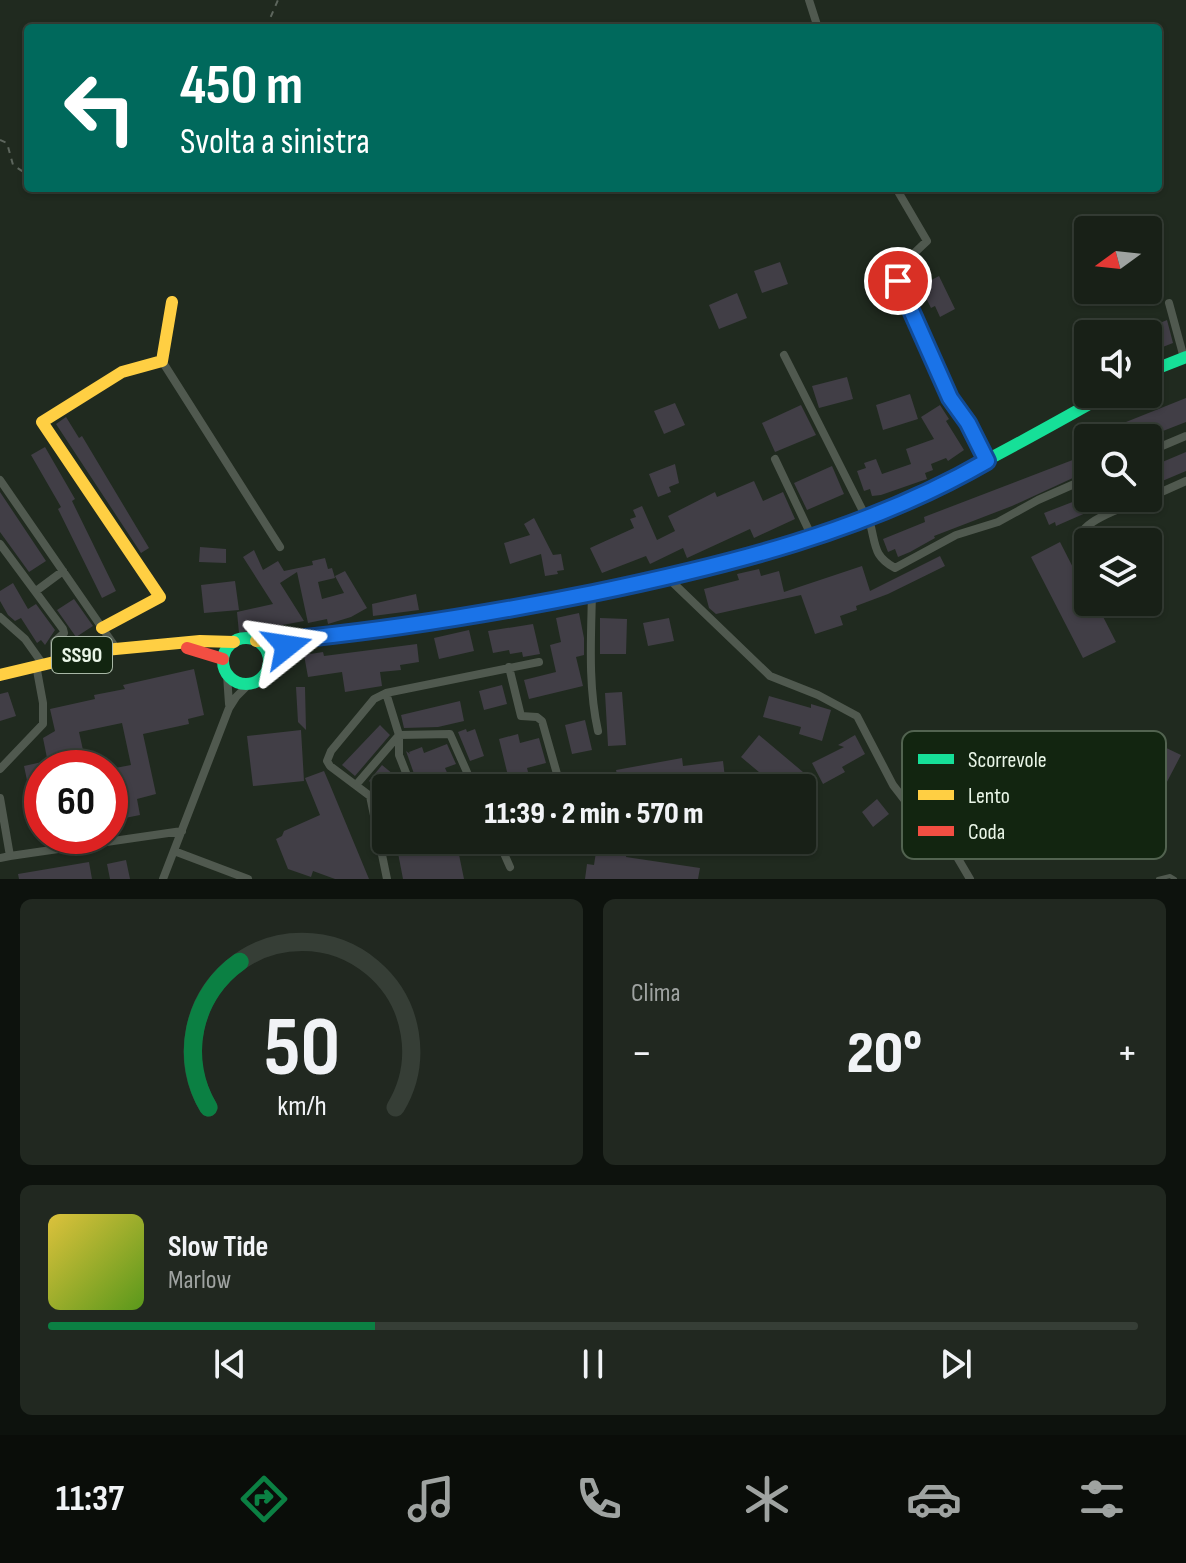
<!DOCTYPE html>
<html lang="it">
<meta charset="utf-8">
<style>
body{margin:0;font-family:"Sofia Sans Condensed",sans-serif;background:#212820;color:#f1f3f6;height:100vh;display:flex;flex-direction:column;font-size:30px;white-space:nowrap}
*{box-sizing:border-box;margin:0}
p{font-size:26px;color:#9fa3a1}
.icon{flex:none;width:44px;height:44px;fill:none;stroke:currentColor;stroke-width:2;stroke-linecap:round;stroke-linejoin:round}
.map{position:relative;height:879px;overflow:hidden}
.details{display:flex;flex-direction:column;gap:20px;padding:20px;background:#0d120d;flex:1}
.details>*{flex:none}
.hud{position:absolute;left:24px;top:24px;width:1138px;height:168px;border-radius:8px;box-shadow:0 2px 6px #0004,0 0 0 2px #363e36;background:#00695c;color:#fff;overflow:hidden}
.needle{width:52px;rotate:255deg}
.controls{position:absolute;left:1074px;top:216px;display:grid;gap:16px}
.controls a{display:grid;place-items:center;width:88px;height:88px;border-radius:8px;background:#182017;box-shadow:0 2px 6px #0004,0 0 0 2px #363e36;font-size:40px}
.speed{position:absolute;left:24px;top:750px;display:flex;gap:16px;font-size:40px;font-weight:700;text-align:center}
.speed>*{display:grid;place-content:center;width:104px;height:104px;border-radius:50%;background:#182017;box-shadow:0 2px 6px #0004,0 0 0 2px #363e36;line-height:1}
.speed .limit{border:12px solid #d22;background:#fff;color:#111}
.pin{position:absolute;display:grid;place-items:center;width:68px;height:68px;color:#fff;margin:-34px;border:4px solid #fff;border-radius:50%;box-shadow:0 2px 8px #0007}
.me{position:absolute;width:88px;margin:-44px;rotate:75deg;stroke-linejoin:round;filter:drop-shadow(0 0 6px #0008)}
.turn{display:flex;align-items:center;gap:28px;height:168px;padding:0 24px;font-size:36px}
.turn .icon{width:104px;height:104px;stroke-width:2.5}
.turn b{display:block;font-size:56px;line-height:68px}
.big{font-size:60px;font-weight:800;line-height:1.1}
.details .tile{flex:1;display:flex;flex-direction:column;justify-content:center;gap:12px;min-width:0;padding:0 28px;border-radius:12px;background:#212820}
.details .dial{align-items:center;gap:0}
.dial svg{height:208px;overflow:visible;fill:none;stroke:#363e36;stroke-width:7;stroke-linecap:round;text-anchor:middle}
.dial text{fill:#f1f3f6;stroke:none}
.song{display:flex;align-items:center;gap:24px}
.cover{width:96px;height:96px;border-radius:12px;background:linear-gradient(135deg,hsl(50 70% 55%),hsl(90 70% 35%))}
.played{height:8px;border-radius:4px;background:linear-gradient(90deg,#0b8043 30%,#363e36 30%)}
.keys{display:flex;justify-content:space-around;direction:ltr}
.heat{display:flex;justify-content:space-between;align-items:center;font-size:44px;direction:ltr}
.details .tiles{flex:1;display:grid;gap:20px;grid-template-columns:1fr 1fr}
.tile:last-child{grid-column:span 2}
.trip{position:absolute;left:372px;top:774px;width:444px;height:80px;border-radius:8px;background:#182017;box-shadow:0 2px 6px #0004,0 0 0 2px #363e36;font-weight:800;line-height:80px;text-align:center}
.menu{display:flex;height:128px;justify-content:space-around;align-items:center;background:#0a0d09;color:#9fa3a1}
.menu .icon{width:56px;height:56px}
.menu .on{color:#0b8043}
.menu b{font-size:36px;color:#f1f3f6}
.map>svg:first-child{display:block}
.building{fill:#413e46}
.lines{fill:none;stroke-linecap:round;stroke-linejoin:round}
.path{stroke:#5d665d;stroke-width:2;stroke-dasharray:6 6;stroke-linecap:butt}
.lane{stroke:#50594f;stroke-width:4}
.street{stroke:#50594f;stroke-width:8}
.fast{stroke:#16e098;stroke-width:12}
.slow{stroke:#ffcf43;stroke-width:12}
.jam{stroke:#f24e42;stroke-width:12}
.route-casing{stroke:#114b97;stroke-width:20}
.route{stroke:#1a73e8;stroke-width:14}
.labels{text-anchor:middle;dominant-baseline:central;stroke-width:8;stroke-linejoin:round;paint-order:stroke}
.shield{fill:#122510;stroke:#a8b7a6;stroke-width:2}
.shield-label{font-size:22px;font-weight:bold;fill:#e9f5e7}
.key{fill:#122510;stroke:#526350;stroke-width:2}
.key-label{font-size:22px;fill:#e9f5e7}
</style>
<div class="map">
<svg width="1186" height="879" viewBox="0 0 1186 879">
<rect width="100%" height="100%" fill="#202a1f"/>
<path class="building" d="M780,262L788,284L762,293L754,271Z
M939,276L955,309L940,317L935,306L931,308L920,286Z
M737,293L747,318L719,329L709,305Z
M1150,320L1153,326L1167,320L1173,343L1155,350L1152,342L1148,344V334H1118Z
M847,377L853,399L819,408L812,386Z
M910,394L918,419L883,430L876,405Z
M1186,398V422L1145,438H1086Z
M675,403L685,425L664,434L654,411Z
M801,405L816,435L775,452L762,423Z
M940,405L949,419L946,421L964,450L948,461L946,458L931,464L933,470L925,473L927,479L881,495L872,496L870,489L864,491L857,471L866,468L864,463L876,459L882,474L911,464L906,449L934,439L921,417Z
M66,417L79,438L82,436L149,548L141,553L56,424Z
M45,447L75,499L72,501L116,591L102,598L58,509L61,507L31,455Z
M1186,452V471L1148,487V468Z
M1083,456L1088,471L1012,506L934,536L935,538L910,552L898,557L895,549L888,552L883,539L925,522L924,517Z
M675,464L679,483L669,487L671,492L658,497L649,474Z
M832,466L844,494L807,510L794,483Z
M754,481L763,501L783,492L795,519L754,538L750,529L687,558L683,548L650,564L646,556L602,573L590,548L634,528L630,519L636,517L633,510L642,506L657,540L675,531L668,516L715,492L717,497Z
M0,492L46,561L29,572L0,532Z
M1088,496V498H1120L1056,526L1055,522L1049,525L1044,513Z
M534,518L553,555L561,554L564,570L557,571L558,574L545,576L541,554L510,564L504,543L530,535L524,524Z
M1060,542L1085,591L1088,589V607L1096,603L1116,642L1083,658L1031,557Z
M200,547L226,549V563L199,562Z
M254,550L263,570L278,561L284,571L313,565L312,561L325,558L328,569L332,568L335,578L318,582L322,599L344,593L335,576L345,571L367,608L351,617L328,624L327,619L308,623L297,572L280,583L304,621L239,633L237,612L273,604L243,557Z
M940,556L945,566L888,594L856,606L857,610L840,616L843,625L815,634L801,595L716,614L709,608L704,589L739,580L737,574L759,569L761,576L779,571L784,592L862,566L870,591Z
M235,581L239,610L204,613L201,585Z
M13,583L28,609L36,604L55,630L45,645L41,640L37,643L21,618L15,621L8,615L0,601V591Z
M416,594L419,610L373,616L372,604Z
M74,599L93,626L76,637L57,610Z
M579,613L584,638V655L576,657L583,686L529,699L524,680L556,672L550,645L561,642L556,618Z
M600,618L627,619L626,654H600Z
M669,618L674,641L648,646L643,623Z
M533,624L540,654L523,657L522,652L510,654L509,650L493,653L488,631Z
M469,630L474,651L439,659L434,638Z
M417,644L419,662L400,665L401,670L380,672L382,686L345,692L342,672L308,677L304,655L323,652L324,656Z
M194,669L204,715L188,719L189,724L143,734L156,794L137,799L140,815L110,821V769L131,765L122,723L79,732L87,768H49L43,738L55,731L50,709L95,699L94,695L125,689L123,685Z
M502,685L507,704L484,710L479,691Z
M296,687H305L306,730L298,722Z
M8,692L16,716L0,721V694Z
M622,692L626,745L608,746L605,693Z
M769,696L811,708V704L831,710L822,741L799,734L801,727L763,717Z
M460,701L464,721L438,727L404,728L401,715Z
M585,720L592,750L572,754L565,725Z
M380,725L390,735L355,776L342,765Z
M466,729L467,732L475,729L484,756L470,761L458,732Z
M301,730L304,781L253,786L247,736Z
M518,734L520,743L539,738L546,763L527,768L532,788H511L499,739Z
M759,735L803,772L790,788H778L741,757Z
M855,735L865,754L842,767L845,772L823,784L812,763L844,747L838,745Z
M447,744L456,764L445,768L454,788H419L406,751L410,754L409,752L422,747L424,753Z
M1160,745L1181,755L1158,799L1137,789Z
M682,758L683,766L723,761L726,786L620,788L616,770Z
M42,762V807L33,809L24,766Z
M382,765L399,779L391,788H386V796L369,781Z
M324,771L330,785L369,879H335L313,871L311,877L288,869L276,839L282,836L284,831L320,815L305,778Z
M877,799L889,814L873,827L862,812Z
M390,840H431V844L456,840L464,879H403L398,853H392Z
M611,848L627,851L626,857L700,868L698,879H585L587,864L594,865L596,852L610,855Z
M126,860L130,879H110L107,864Z
M89,862L92,879H19L18,874Z"/>
<g class="lines">
<path class="path" d="M266,28L278,0
M0,140L7,143L13,165L28,175"/>
<path class="lane" d="M1158,879L1170,876L1175,879"/>
<path class="street" d="M809,0L818,28
M896,188L927,241L908,259L898,281L950,398L968,423L987,461
M1169,303L1184,358
M784,355L871,527C876,548 875,557 895,568L956,535L998,522L1038,500L1088,478
M162,361L280,547
M1148,452L1186,436
M775,459L812,537
M0,480L116,648
M1148,498L1186,481
M0,544L63,629L64,633L54,642V661
M1088,562C1084,554 1078,546 1080,537C1083,519 1131,505 1147,498
M668,578L770,676L818,695L857,716L893,785L910,807L950,845L970,879
M36,591L63,571
M592,593C591,639 588,686 598,731
M0,617L25,639L42,663
M509,667L521,716L537,717L542,721L561,788
M227,675L229,704
M386,693L399,735V755L412,788
M0,769L43,724V703L36,665
M356,785L399,735L450,734L474,788
M0,798L10,856L0,858
M498,840L510,867
M174,851L248,879
M10,856L182,831
M163,879L229,708L236,697L249,684
M387,879L370,796L330,766L327,761L331,751L374,699L386,693L539,662"/>
<path class="fast" d="M1148,372L1186,357
M794,544C905,508 1006,451 1107,394
M223 661a23 23 0 1 1 46 0a23 23 0 1 1-46 0Z
M268,666L287,646L302,640"/>
<path class="slow" d="M102,628L160,597L42,422L122,372L162,361L172,302
M256,641C363,633 470,617 575,596C649,582 722,567 794,544
M0,675L105,650L200,641L234,642"/>
<path class="jam" d="M187,648L223,659"/>
</g>
<g class="lines">
<g class="route-casing">
<path id="route" d="M287,646L306,638C402,628 498,612 593,593C728,565 866,531 987,461L968,423L950,398L898,281"/>
</g>
<use href="#route" class="route"/>
</g>
<g class="labels">
<rect class="shield" x="52" y="637" width="60" height="36" rx="6"/>
<g class="shield-label">
<text x="82" y="655">SS90</text>
</g>
</g>
<rect x="902" y="731" width="264" height="128" rx="12" class="key"/>
<rect x="918" y="754" width="36" height="10" fill="#16e098"/>
<rect x="918" y="790" width="36" height="10" fill="#ffcf43"/>
<rect x="918" y="826" width="36" height="10" fill="#f24e42"/>
<g class="key-label">
<text x="968" y="767">Scorrevole</text>
<text x="968" y="803">Lento</text>
<text x="968" y="839">Coda</text>
</g>
</svg>
<div class="controls">
<a><svg class="needle" viewBox="-14 -14 28 28"><path d="M0-13l5 13h-10z" fill="#e53935"/><path d="M0 13l5-13h-10z" fill="#9fa3a1"/></svg></a>
<a><svg class="icon" aria-label="sound" viewBox="0 0 24 24"><path d="M4 9h4l5-4v14l-5-4H4zM17 9q2 3 0 6"/></svg></a>
<a><svg class="icon" aria-label="search" viewBox="0 0 24 24"><circle cx="10" cy="10" r="6"/><path d="M15 15l6 6"/></svg></a>
<a><svg class="icon" aria-label="layers" viewBox="0 0 24 24"><path d="M12 4l9 5-9 5-9-5zM3 14l9 5 9-5"/></svg></a>
</div>
<div class="speed"><div class="limit">60</div></div>
<div class="pin" style="left:898px;top:281px;background:#d93025"><svg class="icon" aria-label="arrive" viewBox="0 0 24 24"><path d="M6 21V4h12l-3 4 3 4H6"/></svg></div>
<svg class="me" style="left:287px;top:646px" viewBox="-20 -20 40 40"><path d="M0-17L14 15 0 8-14 15z" fill="#1a73e8" stroke="#fff" stroke-width="4"/></svg>
<div class="trip">11:39 · 2 min · 570 m</div>
<div class="hud">
<div class="turn"><svg class="icon" aria-label="left" viewBox="0 0 24 24"><path d="M17 20v-9H6M10 6l-5 5 5 5"/></svg><div><b>450 m</b>Svolta a sinistra</div></div>
</div>
</div>
<section class="details">
<div class="tiles">
<div class="tile dial"><svg viewBox="0 0 100 80">
<path d="M14 69A42 42 0 1 1 86 69"/>
<path d="M14 69A42 42 0 0 1 26 13" stroke="#0b8043"/>
<text x="50" y="56" font-size="32" font-weight="700">50</text>
<text x="50" y="72" font-size="11">km/h</text>
</svg></div>
<div class="tile"><p>Clima</p>
<div class="heat"><a>−</a><b class="big">20°</b><a>+</a></div>
</div>
<div class="tile">
<div class="song"><i class="cover"></i><div><b>Slow Tide</b><p>Marlow</p></div></div>
<div class="played"></div>
<div class="keys"><svg class="icon" aria-label="previous" viewBox="0 0 24 24"><path d="M18 5L8 12l10 7zM5 5v14"/></svg><svg class="icon" aria-label="pause" viewBox="0 0 24 24"><path d="M8 5v14M16 5v14"/></svg><svg class="icon" aria-label="next" viewBox="0 0 24 24"><path d="M6 5l10 7-10 7zM19 5v14"/></svg></div>
</div>
</div>
</section>
<nav class="menu">
<b>11:37</b>
<svg class="icon on" aria-label="directions" viewBox="0 0 24 24"><path d="M12 3l9 9-9 9-9-9zM9 14v-3h6M13 9l2 2-2 2"/></svg>
<svg class="icon" aria-label="music" viewBox="0 0 24 24"><path d="M9 18V5l10-2v13"/><circle cx="6" cy="18" r="3"/><circle cx="16" cy="16" r="3"/></svg>
<svg class="icon" aria-label="phone" viewBox="0 0 24 24"><path d="M5 4h4l2 5-3 2q2 4 5 5l2-3 5 2v4C11 20 4 13 5 4z"/></svg>
<svg class="icon" aria-label="climate" viewBox="0 0 24 24"><path d="M12 3v18M4 7l16 10M4 17L20 7"/></svg>
<svg class="icon" aria-label="car" viewBox="0 0 24 24"><path d="M5 17H2v-5l4-1 3-4h7l3 4 3 1v5h-3M9 17h6M6 11h13"/><circle cx="7" cy="17" r="2"/><circle cx="17" cy="17" r="2"/></svg>
<svg class="icon" aria-label="filters" viewBox="0 0 24 24"><path d="M4 7h16M4 17h16"/><circle cx="9" cy="7" r="2"/><circle cx="15" cy="17" r="2"/></svg>
</nav>
